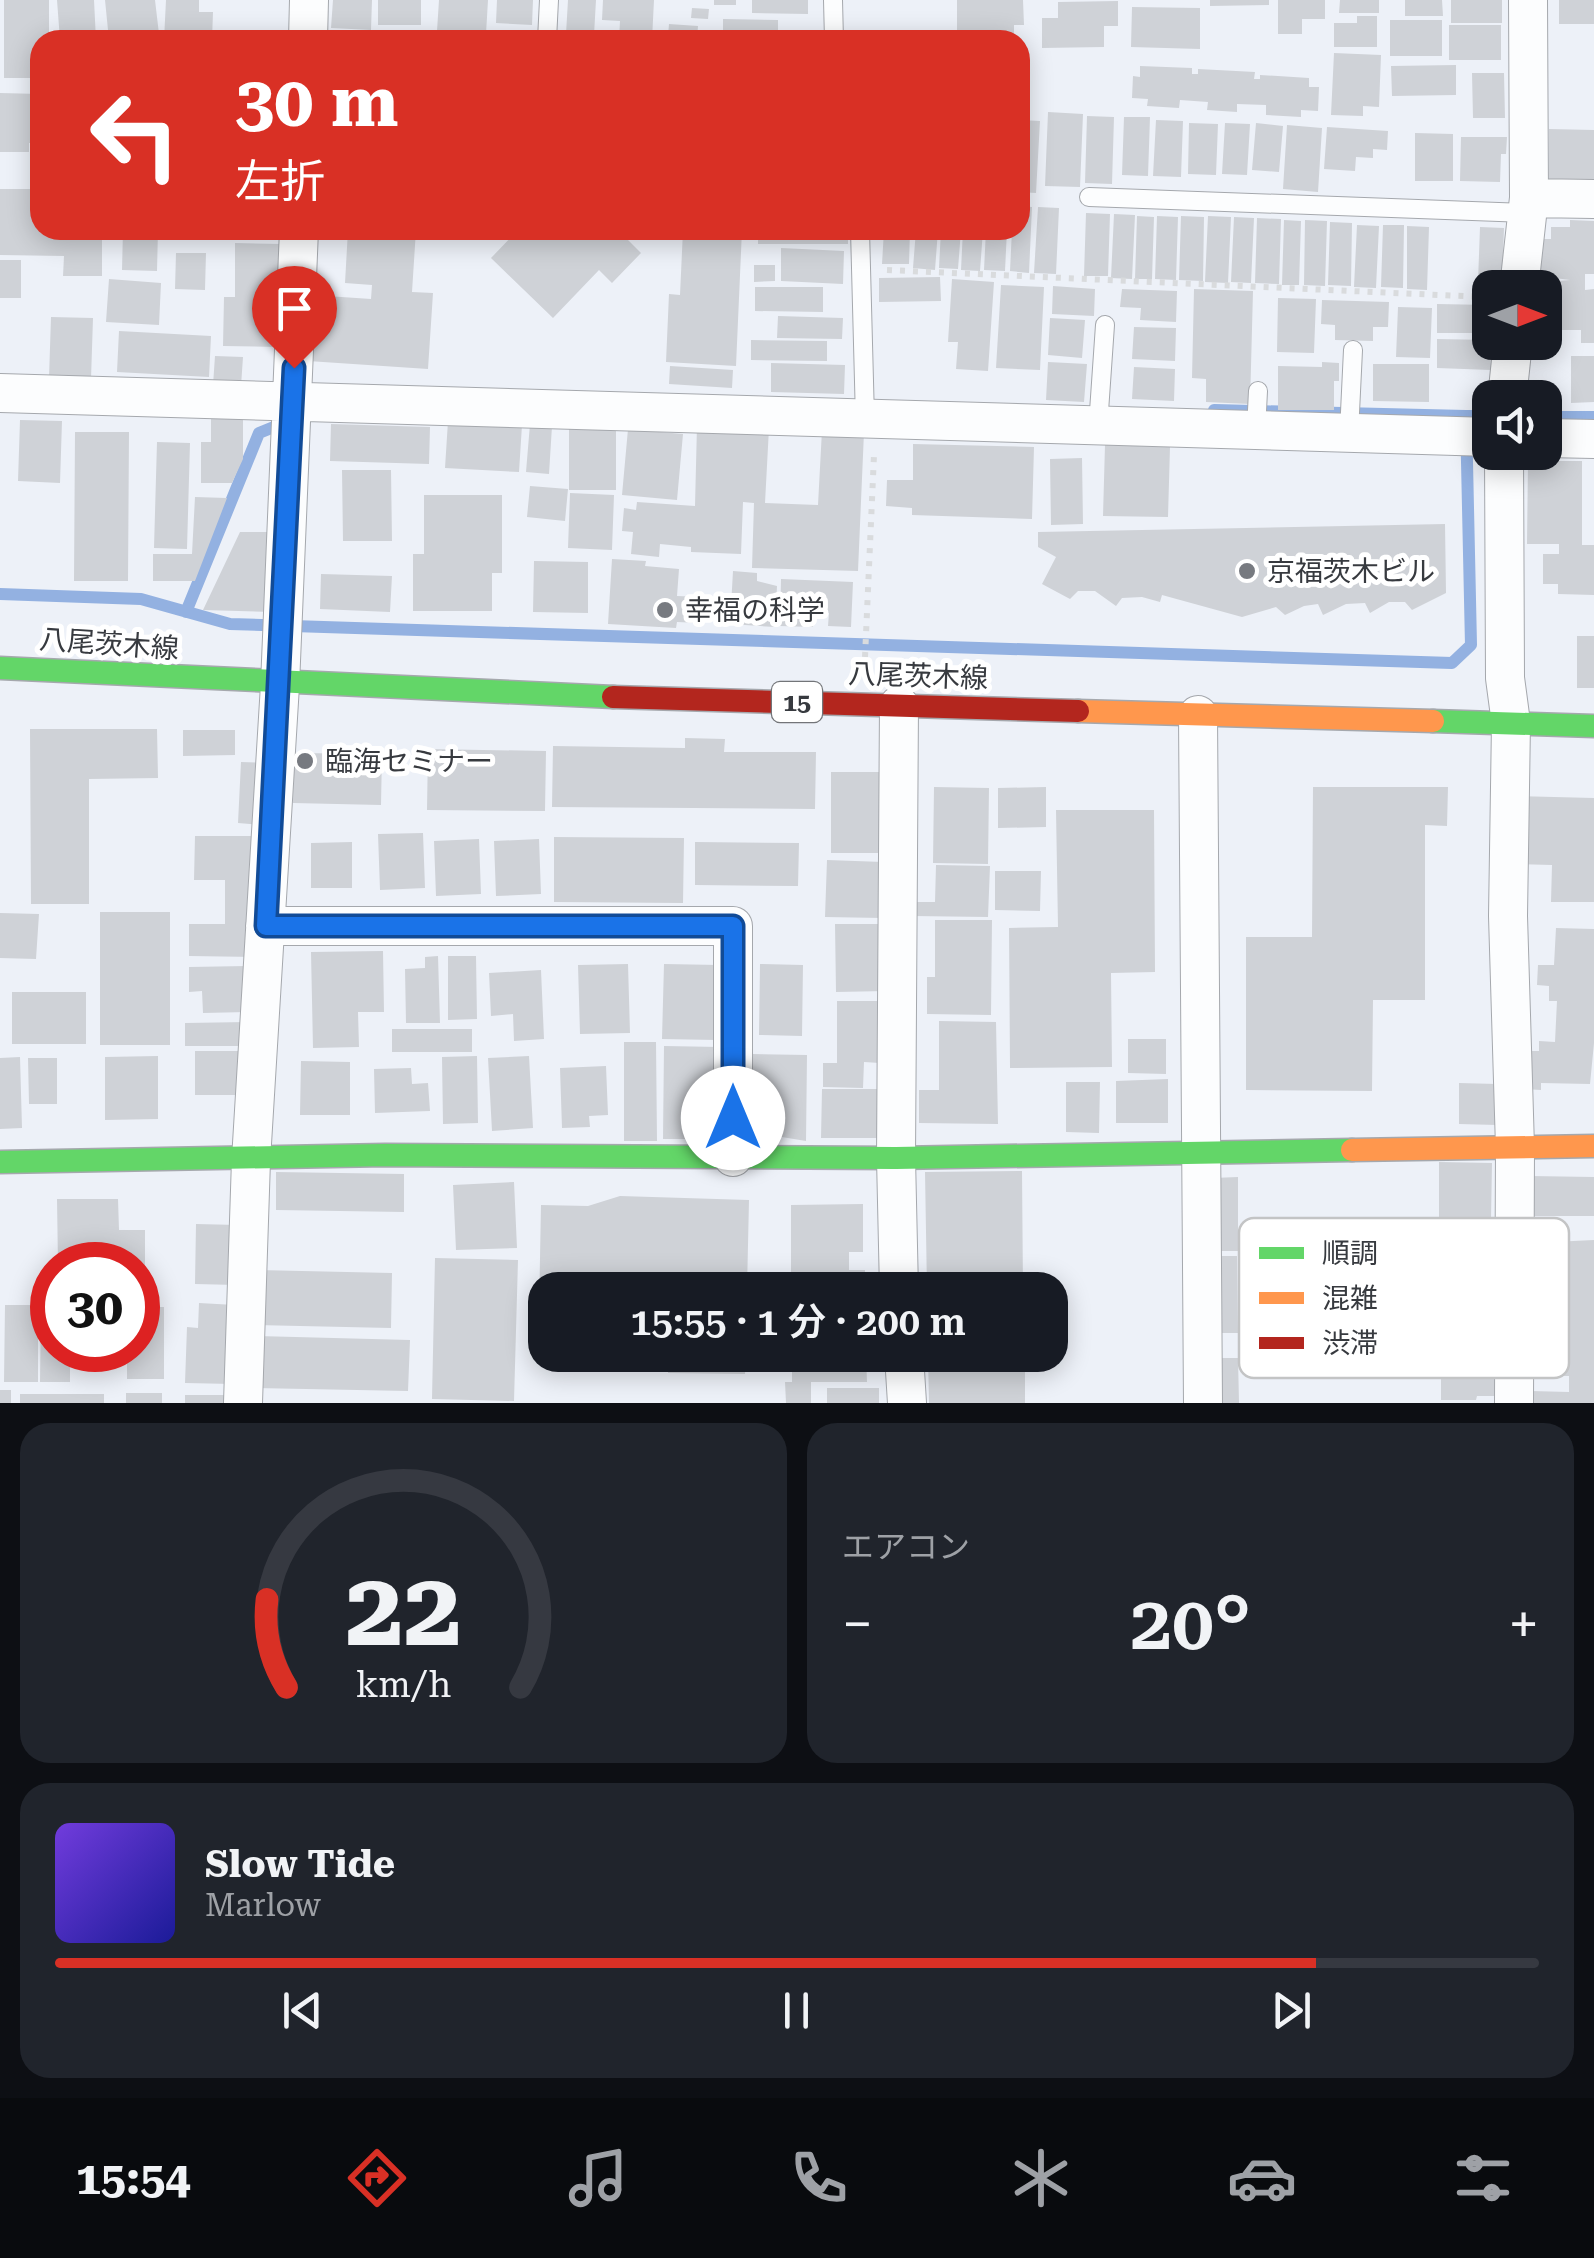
<!DOCTYPE html>
<html lang="ja">
<meta charset="utf-8">
<style>
body{margin:0;font-family:"Roboto Serif","Noto Sans JP",serif;background:#20242c;color:#f1f3f6;height:100vh;display:flex;flex-direction:column;font-size:38px;white-space:nowrap}
*{box-sizing:border-box;margin:0}
p{font-size:32px;color:#9ea1a6}
.icon{flex:none;width:55px;height:55px;fill:none;stroke:currentColor;stroke-width:2;stroke-linecap:round;stroke-linejoin:round}
.map{position:relative;height:1403px;overflow:hidden}
.side{display:flex;flex-direction:column;gap:20px;padding:20px;background:#0d0f14;flex:1}
.side>*{flex:none}
.banner{position:absolute;left:30px;top:30px;width:1000px;height:210px;border-radius:30px;box-shadow:0 5px 25px #0003;background:#d93025;color:#fff;overflow:hidden}
.needle{width:65px;rotate:90deg}
.tools{position:absolute;left:1472px;top:270px;display:grid;gap:20px}
.tools a{display:grid;place-items:center;width:90px;height:90px;border-radius:20px;background:#171b24;box-shadow:0 5px 25px #0003;font-size:50px}
.speed{position:absolute;left:30px;top:1242px;display:flex;gap:20px;font-size:50px;font-weight:700;text-align:center}
.speed>*{display:grid;place-content:center;width:130px;height:130px;border-radius:50%;background:#171b24;box-shadow:0 5px 25px #0003;line-height:1}
.speed .limit{border:15px solid #d22;background:#fff;color:#111}
.pin{position:absolute;display:grid;place-items:center;width:85px;height:85px;color:#fff;margin:-102px -42px;border-radius:50% 50% 50% 0;rotate:-45deg;box-shadow:0 0 10px #0007}
.pin .icon{rotate:45deg}
.me{position:absolute;width:110px;margin:-55px;rotate:0deg;stroke-linejoin:round;filter:drop-shadow(0 0 8px #0008)}
.turn{display:flex;align-items:center;gap:35px;height:210px;padding:0 40px;font-size:45px}
.turn .icon{width:130px;height:130px;stroke-width:2.5}
.turn b{display:block;font-size:70px;line-height:85px}
.big{font-size:75px;font-weight:600;line-height:1.1}
.side .tile{flex:1;display:flex;flex-direction:column;justify-content:center;gap:15px;min-width:0;padding:0 35px;border-radius:30px;background:#20242c}
.side .dial{align-items:center;gap:0}
.dial svg{height:260px;overflow:visible;fill:none;stroke:#363941;stroke-width:7;stroke-linecap:round;text-anchor:middle}
.dial text{fill:#f1f3f6;stroke:none}
.song{display:flex;align-items:center;gap:30px}
.cover{width:120px;height:120px;border-radius:15px;background:linear-gradient(135deg,hsl(260 70% 55%),hsl(240 70% 35%))}
.played{height:10px;border-radius:5px;background:linear-gradient(90deg,#d93025 85%,#363941 85%)}
.keys{display:flex;justify-content:space-around;direction:ltr}
.heat{display:flex;justify-content:space-between;align-items:center;font-size:55px;direction:ltr}
.side .tiles{flex:1;display:grid;gap:20px;grid-template-columns:1fr 1fr}
.tile:last-child{grid-column:span 2}
.trip{position:absolute;left:528px;top:1272px;width:540px;height:100px;border-radius:30px;background:#171b24;box-shadow:0 5px 25px #0003;font-weight:600;line-height:100px;text-align:center}
.menu{display:flex;height:160px;justify-content:space-around;align-items:center;background:#090b0e;color:#9ea1a6}
.menu .icon{width:70px;height:70px}
.menu .active{color:#d93025}
.menu b{font-size:45px;color:#f1f3f6}
.map>svg:first-child{display:block}
.lines{fill:none;stroke-linecap:round;stroke-linejoin:round}
.stream{stroke:#93b1e1;stroke-width:12}
.building{fill:#cfd2d7}
.lane-casing{stroke:#a5a8ad;stroke-width:20}
.street-casing{stroke:#a5a8ad;stroke-width:40}
.fast-casing{stroke:#a5a8ad;stroke-width:25}
.slow-casing{stroke:#a5a8ad;stroke-width:25}
.jam-casing{stroke:#a5a8ad;stroke-width:25}
.path{stroke:#d9dbdd;stroke-width:6;stroke-dasharray:5 8;stroke-linecap:butt}
.lane{stroke:#fcfdfe;stroke-width:18}
.street{stroke:#fcfdfe;stroke-width:38}
.fast{stroke:#63d668;stroke-width:22}
.slow{stroke:#ff974d;stroke-width:22}
.jam{stroke:#b3261e;stroke-width:22}
.route-casing{stroke:#114b97;stroke-width:25}
.route{stroke:#1a73e8;stroke-width:18}
.poi-dot{fill:#777a80;stroke:#fff;stroke-width:4}
.labels{text-anchor:middle;dominant-baseline:central;stroke-width:10;stroke-linejoin:round;paint-order:stroke}
.shield{fill:#fff;stroke:#737579;stroke-width:2.5}
.shield-label{font-size:25px;font-weight:bold;fill:#373a3f}
.poi-label{font-size:28px;fill:#373a3f;stroke:#fff;text-anchor:start}
.street-label{font-size:28px;fill:#373a3f;stroke:#fff}
.key{fill:#fff;stroke:#c3c4c5;stroke-width:2.5}
.key-label{font-size:28px;fill:#373a3f}
</style>
<div class="map">
<svg width="1594" height="1403" viewBox="0 0 1594 1403">
<rect width="100%" height="100%" fill="#edf1f8"/>
<g class="lines">
<path class="stream" d="M1214,410L1466,416
M1545,417H1594
M0,594L141,599L230,624L1452,663L1471,645L1466,416H1490
M186,612L259,433L286,422"/>
</g>
<path class="building" d="M4,0H49V40H40V78H4Z
M57,0H94L96,40H60Z
M105,0H155L159,34L109,40Z
M166,0H199V12H213L212,40H164Z
M333,0H372L371,30L331,28Z
M378,0H421V25H378Z
M439,0H488L486,34L437,31Z
M497,0H533L532,25L496,23Z
M568,0H596L594,35L566,34Z
M603,0H654L652,40H619L620,21L602,20Z
M714,0H736V5H714Z
M752,0H808V14L752,13Z
M957,0H1023L1024,25H1014V34H984V40H957Z
M1210,0H1269V5L1210,6Z
M1278,0H1325V19H1302V34H1278Z
M1340,0H1379V13H1339Z
M1405,0H1442L1443,16H1405Z
M1451,0H1502V23H1451Z
M1559,0H1594V24H1559Z
M1118,1V26H1104V47L1042,48V18H1058V2Z
M1132,7L1200,8V49L1131,47Z
M692,8L709,9L708,19L691,18Z
M1357,16H1377V47H1334V23H1357Z
M723,19L778,20V30L794,31V40H723Z
M1390,20H1442V56H1390Z
M669,24L698,26L697,40H660L661,36H668Z
M1449,25H1501V60H1449Z
M337,35L365,37V40H337Z
M1334,53L1381,55L1379,107L1363,106V116L1331,115Z
M1456,65V95L1392,96L1391,66Z
M1140,66L1192,68V74H1198V69L1255,72L1254,79H1260V75L1309,78V87H1319L1318,111L1301,110V117L1266,115V105L1237,104V112L1207,110L1208,102L1180,100L1179,108L1147,106L1148,99L1132,98L1133,76L1140,77Z
M1472,73H1504L1505,118H1473Z
M0,93L40,94V143H29V152H0Z
M1048,112L1083,114L1080,187L1045,186Z
M1087,116L1114,117L1112,184L1085,183Z
M1124,117H1150L1148,176L1122,175Z
M1020,120L1040,121L1036,193L1020,192Z
M1156,120L1183,121L1181,177L1153,176Z
M1189,123L1218,124L1216,175L1188,174Z
M1225,123L1250,124L1247,175L1222,174Z
M1256,123L1283,126L1279,172L1252,170Z
M1287,125L1322,128L1318,192L1283,189Z
M1327,127L1388,131L1387,150L1373,149V158L1356,157L1355,171L1324,169Z
M1549,129L1594,130V182L1549,181Z
M1415,133L1453,134V181H1415Z
M1461,137H1507L1506,154H1501L1500,182L1460,181Z
M0,189H40V230H102V276H63L64,256L0,255Z
M1020,206L1032,207L1029,273L1010,271L1012,230H1020Z
M1038,207L1059,208L1056,274L1034,273Z
M1086,213L1110,214L1108,276H1084Z
M1114,214L1135,215L1132,279L1111,278Z
M1137,216L1154,217L1152,279H1135Z
M1157,216L1178,217L1176,280L1155,279Z
M1181,216L1204,217L1203,281L1179,280Z
M1208,216L1231,217L1228,283L1205,282Z
M1234,217L1254,218L1251,283L1231,282Z
M1257,218L1281,219L1279,284L1255,283Z
M1284,220L1301,221L1299,285H1282Z
M1305,220L1327,221L1325,286L1304,285Z
M1570,220L1594,221V274H1585V290L1594,289V343H1581V330H1547V282L1570,280L1539,276V239H1551V227H1570Z
M1330,222L1352,223L1351,286L1328,285Z
M1357,225L1379,226L1376,288L1354,287Z
M1383,225H1404L1403,288L1381,287Z
M1407,226L1429,227L1427,290L1407,289Z
M1480,227L1504,228L1502,284L1478,282Z
M123,230H158L157,271L122,270Z
M348,230H416L412,292L433,293L428,369L308,361L312,295L371,299L372,285L345,283Z
M518,230H618L641,253L612,283L599,270L553,318L491,258Z
M683,230H742L736,366L666,362L669,294L680,295Z
M758,230H848V244H758Z
M884,230H910L909,264H882Z
M916,230H938L935,270L913,268Z
M941,230H961L958,269L939,268Z
M963,230H983L980,271L961,270Z
M986,230H1007L1005,271L984,270Z
M235,243L281,244L279,347L223,346L224,297H235Z
M781,248L844,251L843,284L781,281Z
M176,253H206L205,290L175,289Z
M0,260H21V298H0Z
M754,265H775V281L754,282Z
M940,277L941,301L879,302V278Z
M109,279L161,283L159,325L106,322Z
M952,279L994,282L988,371L956,369L958,342H948Z
M1001,285L1044,287L1040,370L996,368Z
M1053,286L1095,289L1094,316L1052,314Z
M755,287H823V312L755,311Z
M1122,289L1177,291L1176,322L1140,320L1141,308L1120,307Z
M1194,289L1253,291L1250,404L1206,402V379L1192,378Z
M1278,298L1316,299L1314,353L1277,352Z
M1322,300L1389,302L1388,327H1373V341L1335,340V325L1321,324Z
M1437,304L1490,305V333H1437Z
M1398,307L1432,308L1430,358L1396,357Z
M778,316L843,318L842,339L777,338Z
M51,317L93,318L91,379L49,378Z
M1050,318L1085,320L1082,358L1048,355Z
M1134,327L1176,328L1175,361L1132,359Z
M119,331L211,336L209,377L117,372Z
M1437,339L1490,340L1491,370L1437,368Z
M751,340L827,341V361L751,360Z
M215,356L243,357L241,386L213,385Z
M1571,356H1594V402L1571,403Z
M1048,362L1087,364L1084,402L1046,400Z
M1322,362L1339,363V381H1334V410H1278V366L1322,367Z
M771,363L845,365L844,394L771,392Z
M1373,364H1429V402L1373,401Z
M670,366L733,370L732,388L669,384Z
M1134,367L1175,369L1174,401L1132,399Z
M211,417H243V459L232,483H201V442H211Z
M20,420L62,421L60,483L18,481Z
M448,421L522,425L519,472L445,468Z
M331,424L430,427L429,464L330,461Z
M530,424L552,426L549,474L526,472Z
M697,425L769,428L765,503L818,505L822,430L864,432L858,571L752,568L754,503L743,502L741,554L691,552V547L660,544L659,557L631,554L633,532L622,531L624,508L636,510L637,502L695,506Z
M569,428H616V490H569Z
M628,429L683,434L677,500L622,495Z
M75,432H129L128,581H74Z
M157,442L190,443L187,549L154,548Z
M913,444L1034,447L1032,519L912,515V508L886,506L887,480H913Z
M1105,445L1170,447L1168,517L1103,516Z
M1082,458L1083,524L1051,525L1050,459Z
M1528,461H1582V545H1594V595L1558,594V584H1543V554H1559V544H1527Z
M342,470H391L392,541H343Z
M530,486L568,489L565,521L527,517Z
M570,493L614,495L612,550L568,548Z
M424,495H502V573H492V611H413V554H424Z
M195,497L227,498L195,581H153V554H192Z
M1445,524L1446,593L1412,610L1405,602H1389L1370,613L1365,603L1346,604L1323,615L1318,604L1304,606L1285,615L1276,607L1242,617L1162,595L1160,602L1142,597L1122,598L1116,606L1095,591H1078L1070,599L1042,584L1056,557L1038,547V532Z
M240,532H276L275,612L203,610Z
M612,559L646,561L645,566L679,569L677,596L701,597L699,623L677,622L676,628L608,624Z
M534,561L588,562V613L533,612Z
M733,571L757,573V581L777,586L775,627L730,624Z
M321,574L392,576L390,612L320,609Z
M781,579L853,582L851,627L828,626L829,613L814,612L813,627L780,626Z
M1577,636H1594V688H1577Z
M30,729H157L158,778L89,779V904H31Z
M183,730H235V755L183,756Z
M685,738L725,739L724,752H816L815,809L552,807L553,746L685,748Z
M428,749L546,751L545,811L427,810Z
M294,753L382,754L381,805L293,803Z
M241,762L267,763L264,825L238,823Z
M831,772H881V853H831Z
M934,787L989,788L988,864L933,863Z
M1046,787V827L998,828V788Z
M1313,787H1448L1447,826L1425,825V1000H1373L1372,1091L1246,1090V937H1312Z
M1519,796L1594,798V902H1551L1552,865L1517,864Z
M1056,810H1154L1155,972L1111,973L1112,1067L1010,1068L1009,928L1058,927Z
M423,833L425,888L380,890L378,834Z
M195,836H257L256,957L189,956V924H225V880H194Z
M554,837L684,838L683,903L554,902Z
M479,839L481,894L436,896L434,841Z
M539,839L541,894L496,896L494,841Z
M352,842V888H311V843Z
M695,842L799,843L798,886L695,885Z
M827,860L883,862L882,918L825,917Z
M936,865L990,866L988,917L912,916L913,902H935Z
M995,871H1041L1040,911L995,910Z
M100,912H170V1045H100Z
M0,913L39,914L36,959L0,958Z
M935,920H992L991,1015L927,1014V977H935Z
M835,924H885L886,991L836,992Z
M1556,928L1594,929V1043L1590,1084L1541,1083V1090L1524,1089L1525,1051H1539V1041L1555,1042L1557,1001H1549V986L1537,985L1538,965H1554Z
M383,951L384,1012H358L359,1047L313,1048L311,952Z
M438,956L440,1023H406L405,969L425,968V957Z
M448,956H476L477,1019L448,1020Z
M628,964L630,1033L580,1034L578,965Z
M664,964L719,965L717,1040L662,1039Z
M760,964L803,965L802,1036L759,1035Z
M247,966V1012L203,1013L202,991L189,992V967Z
M541,970L544,1039L514,1041L513,1014L491,1016L489,973Z
M12,992H86V1044H12Z
M837,1001H881L880,1063L864,1062L863,1088L823,1087V1063H837Z
M939,1021L996,1022L998,1124L919,1123V1090H939Z
M247,1022V1046H185V1023Z
M392,1029H472V1052H392Z
M1128,1039H1166V1074L1128,1073Z
M624,1042H656L657,1141H624Z
M664,1046L720,1047L719,1139H663Z
M195,1051H245V1095H195Z
M752,1054L807,1055L806,1141L751,1132Z
M158,1056V1119L105,1120V1057Z
M477,1056L478,1123L443,1124L442,1057Z
M529,1056L533,1128L492,1131L488,1058Z
M20,1057L22,1128L0,1129V1058Z
M28,1058H57V1104H29Z
M301,1061L350,1062V1115H300Z
M606,1066L608,1115L589,1116L590,1127L562,1128L560,1068Z
M411,1068L412,1084L428,1083L430,1111L375,1113L374,1069Z
M1168,1079V1123H1116V1081Z
M1066,1082H1100L1099,1133L1066,1132Z
M1459,1083L1497,1084V1125L1459,1124Z
M822,1089H883V1138H821Z
M1439,1162L1492,1163L1491,1219L1439,1218Z
M1022,1171L1023,1290H927L925,1172Z
M276,1172L404,1174V1212L276,1210Z
M1530,1176L1594,1177V1216H1530Z
M1238,1177V1251H1214L1213,1178Z
M514,1182L517,1248L456,1250L453,1185Z
M620,1196L749,1200L747,1290H545V1355H603V1366L538,1365L541,1205L588,1206Z
M57,1199H118L119,1230H145V1279H138V1265H58Z
M863,1204V1252H849V1270H865V1290H791V1205Z
M196,1224L238,1225L237,1285L195,1284Z
M1594,1240V1403H1531V1391L1569,1392V1376H1561V1351H1553V1339H1557L1553,1242Z
M1214,1256H1237L1238,1333H1215Z
M435,1258L518,1260L514,1401L432,1399Z
M257,1270L392,1273L391,1328L255,1325Z
M199,1303L235,1305L233,1384L185,1383L187,1327L198,1328Z
M5,1305H38V1382H4Z
M41,1305H52V1350H70V1382H40Z
M138,1307H164V1379H127V1350H138Z
M257,1336L410,1340L408,1391L255,1388Z
M668,1355H746L745,1374L668,1373Z
M792,1355H866L867,1382H811V1403H786L785,1382H792Z
M928,1355H1025V1403H929Z
M1441,1355H1477L1476,1368H1499V1396H1477L1476,1400H1441Z
M1216,1358H1238L1239,1403H1217Z
M827,1388H879V1403H827Z
M0,1390H11V1403H0Z
M126,1393H162V1403H126Z
M20,1394H104V1403H20Z
M185,1395H233V1403H185Z"/>
<g class="lines">
<g class="lane-casing">
<path id="lane" d="M833,0L834,40
M547,40L549,0
M1089,197L1527,213
M860,230L865,419
M1098,426L1105,325
M1256,430L1258,391
M1349,433L1353,350"/>
</g>
<g class="street-casing">
<path id="street" d="M308,40L309,0
M1529,198L1594,199
M1519,288L1529,198L1528,0
M0,393L1490,437
M1507,398L1513,342
M1545,438L1594,439
M1504,452L1505,678L1511,723L1508,916L1515,1147L1514,1403
M899,705L896,1158L899,1290
M1198,715L1203,1403
M265,926H733V1157
M904,1355L907,1403
M243,1403L251,1160L280,685L299,230"/>
</g>
<g class="fast-casing">
<path id="fast" d="M0,668L613,697
M1433,721L1594,726
M0,1162L385,1155L896,1158L1352,1150"/>
</g>
<g class="slow-casing">
<path id="slow" d="M1078,711L1433,721
M1352,1150L1594,1146"/>
</g>
<g class="jam-casing">
<path id="jam" d="M613,697L1078,711"/>
</g>
<path class="path" d="M887,270L1484,297
M865,657L874,455"/>
<use href="#lane" class="lane"/>
<use href="#street" class="street"/>
<use href="#fast" class="fast"/>
<use href="#slow" class="slow"/>
<use href="#jam" class="jam"/>
</g>
<g class="lines">
<g class="route-casing">
<path id="route" d="M294,368L266,926H733V1118"/>
</g>
<use href="#route" class="route"/>
</g>
<g class="poi-dot">
<circle cx="1247" cy="571" r="10"/>
<circle cx="665" cy="610" r="10"/>
<circle cx="305" cy="761" r="10"/>
</g>
<g class="labels">
<rect class="shield" x="772" y="682" width="50" height="40" rx="8"/>
<g class="shield-label">
<text x="797" y="702">15</text>
</g>
<g class="poi-label">
<text x="1267" y="571">京福茨木ビル</text>
<text x="685" y="610">幸福の科学</text>
<text x="325" y="761">臨海セミナー</text>
</g>
<g class="street-label">
<text transform="translate(109 644) rotate(4)">八尾茨木線</text>
<text transform="translate(918 676) rotate(2)">八尾茨木線</text>
</g>
</g>
<rect x="1239" y="1218" width="330" height="160" rx="15" class="key"/>
<rect x="1259" y="1247" width="45" height="12" fill="#63d668"/>
<rect x="1259" y="1292" width="45" height="12" fill="#ff974d"/>
<rect x="1259" y="1337" width="45" height="12" fill="#b3261e"/>
<g class="key-label">
<text x="1322" y="1263">順調</text>
<text x="1322" y="1308">混雑</text>
<text x="1322" y="1353">渋滞</text>
</g>
</svg>
<div class="tools">
<a><svg class="needle" viewBox="-14 -14 28 28"><path d="M0-13l5 13h-10z" fill="#e53935"/><path d="M0 13l5-13h-10z" fill="#9ea1a6"/></svg></a>
<a><svg class="icon" aria-label="sound" viewBox="0 0 24 24"><path d="M4 9h4l5-4v14l-5-4H4zM17 9q2 3 0 6"/></svg></a>
</div>
<div class="speed"><div class="limit">30</div></div>
<div class="pin" style="left:294px;top:368px;background:#d93025"><svg class="icon" aria-label="arrive" viewBox="0 0 24 24"><path d="M6 21V4h12l-3 4 3 4H6"/></svg></div>
<svg class="me" style="left:733px;top:1118px" viewBox="-20 -20 40 40"><circle r="19" fill="#fff"/><path d="M0-13L10 11 0 6-10 11z" fill="#1a73e8"/></svg>
<div class="trip">15:55 · 1 分 · 200 m</div>
<div class="banner">
<div class="turn"><svg class="icon" aria-label="left" viewBox="0 0 24 24"><path d="M17 20v-9H6M10 6l-5 5 5 5"/></svg><div><b>30 m</b>左折</div></div>
</div>
</div>
<section class="side">
<div class="tiles">
<div class="tile dial"><svg viewBox="0 0 100 80">
<path d="M14 69A42 42 0 1 1 86 69"/>
<path d="M14 69A42 42 0 0 1 8 42" stroke="#d93025"/>
<text x="50" y="56" font-size="32" font-weight="700">22</text>
<text x="50" y="72" font-size="11">km/h</text>
</svg></div>
<div class="tile"><p>エアコン</p>
<div class="heat"><a>−</a><b class="big">20°</b><a>+</a></div>
</div>
<div class="tile">
<div class="song"><i class="cover"></i><div><b>Slow Tide</b><p>Marlow</p></div></div>
<div class="played"></div>
<div class="keys"><svg class="icon" aria-label="previous" viewBox="0 0 24 24"><path d="M18 5L8 12l10 7zM5 5v14"/></svg><svg class="icon" aria-label="pause" viewBox="0 0 24 24"><path d="M8 5v14M16 5v14"/></svg><svg class="icon" aria-label="next" viewBox="0 0 24 24"><path d="M6 5l10 7-10 7zM19 5v14"/></svg></div>
</div>
</div>
</section>
<nav class="menu">
<b>15:54</b>
<svg class="icon active" aria-label="directions" viewBox="0 0 24 24"><path d="M12 3l9 9-9 9-9-9zM9 14v-3h6M13 9l2 2-2 2"/></svg>
<svg class="icon" aria-label="music" viewBox="0 0 24 24"><path d="M9 18V5l10-2v13"/><circle cx="6" cy="18" r="3"/><circle cx="16" cy="16" r="3"/></svg>
<svg class="icon" aria-label="phone" viewBox="0 0 24 24"><path d="M5 4h4l2 5-3 2q2 4 5 5l2-3 5 2v4C11 20 4 13 5 4z"/></svg>
<svg class="icon" aria-label="climate" viewBox="0 0 24 24"><path d="M12 3v18M4 7l16 10M4 17L20 7"/></svg>
<svg class="icon" aria-label="car" viewBox="0 0 24 24"><path d="M5 17H2v-5l4-1 3-4h7l3 4 3 1v5h-3M9 17h6M6 11h13"/><circle cx="7" cy="17" r="2"/><circle cx="17" cy="17" r="2"/></svg>
<svg class="icon" aria-label="filters" viewBox="0 0 24 24"><path d="M4 7h16M4 17h16"/><circle cx="9" cy="7" r="2"/><circle cx="15" cy="17" r="2"/></svg>
</nav>
